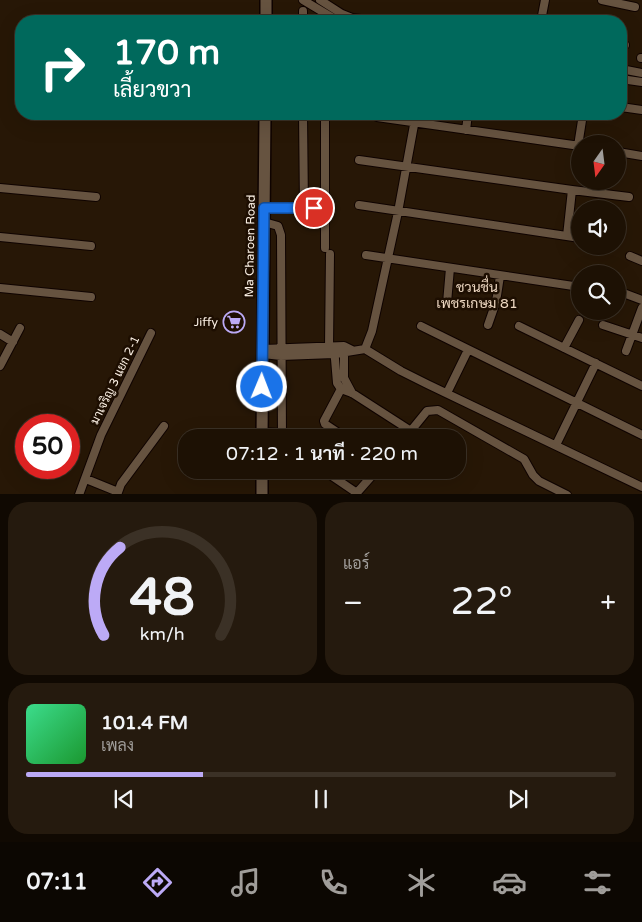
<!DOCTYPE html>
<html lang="th">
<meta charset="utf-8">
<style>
body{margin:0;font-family:"Varela Round",Sarabun,sans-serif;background:#251a0e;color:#f1f3f6;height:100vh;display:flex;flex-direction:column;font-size:19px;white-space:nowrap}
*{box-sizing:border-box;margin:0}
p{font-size:16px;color:#a09d9a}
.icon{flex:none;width:28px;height:28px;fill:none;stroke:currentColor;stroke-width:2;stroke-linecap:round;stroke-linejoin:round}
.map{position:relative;height:494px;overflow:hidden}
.side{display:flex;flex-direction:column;gap:8px;padding:8px;background:#100902;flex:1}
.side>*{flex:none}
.hud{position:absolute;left:15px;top:15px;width:612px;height:105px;border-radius:20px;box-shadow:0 5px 20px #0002,0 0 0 1px #3b3126;background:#00695c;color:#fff;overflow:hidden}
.needle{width:32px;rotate:194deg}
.controls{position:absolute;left:571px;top:135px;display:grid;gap:10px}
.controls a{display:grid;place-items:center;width:55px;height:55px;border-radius:50%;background:#1d1104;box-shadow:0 5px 20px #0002,0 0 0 1px #3b3126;font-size:25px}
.speed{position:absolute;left:15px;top:414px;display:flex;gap:10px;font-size:25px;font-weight:700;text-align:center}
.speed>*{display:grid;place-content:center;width:65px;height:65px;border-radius:50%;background:#1d1104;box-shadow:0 5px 20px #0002,0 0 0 1px #3b3126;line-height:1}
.speed .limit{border:8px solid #d22;background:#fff;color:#111}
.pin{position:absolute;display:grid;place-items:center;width:42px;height:42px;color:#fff;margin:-21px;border:2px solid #fff;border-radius:50%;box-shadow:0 1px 5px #0007}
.me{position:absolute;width:55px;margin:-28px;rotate:1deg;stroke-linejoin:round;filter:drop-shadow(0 0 4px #0008)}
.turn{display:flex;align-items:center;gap:18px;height:105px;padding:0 15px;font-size:22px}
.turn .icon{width:65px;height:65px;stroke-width:2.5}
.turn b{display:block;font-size:35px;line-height:42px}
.big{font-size:38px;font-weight:600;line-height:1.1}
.side .widget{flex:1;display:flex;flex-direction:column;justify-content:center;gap:8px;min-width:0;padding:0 18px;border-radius:20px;background:#251a0e}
.side .dial{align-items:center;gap:0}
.dial svg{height:130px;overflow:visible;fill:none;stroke:#3b3126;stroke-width:7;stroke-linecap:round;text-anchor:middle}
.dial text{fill:#f1f3f6;stroke:none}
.song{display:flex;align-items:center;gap:15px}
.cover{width:60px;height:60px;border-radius:8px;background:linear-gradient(135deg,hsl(150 70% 55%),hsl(130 70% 35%))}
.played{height:5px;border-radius:2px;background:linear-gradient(90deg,#bcaaf6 30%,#3b3126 30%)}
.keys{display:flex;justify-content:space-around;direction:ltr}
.heat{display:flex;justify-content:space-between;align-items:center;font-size:28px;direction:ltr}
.side .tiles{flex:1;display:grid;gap:8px;grid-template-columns:1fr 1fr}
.widget:last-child{grid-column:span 2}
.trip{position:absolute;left:178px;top:429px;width:288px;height:50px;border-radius:20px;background:#1d1104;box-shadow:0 5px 20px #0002,0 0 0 1px #3b3126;font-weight:600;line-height:50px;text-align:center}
.menu{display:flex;height:80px;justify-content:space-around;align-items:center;background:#0c0702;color:#a09d9a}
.menu .icon{width:35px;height:35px}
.menu .active{color:#bcaaf6}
.menu b{font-size:22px;color:#f1f3f6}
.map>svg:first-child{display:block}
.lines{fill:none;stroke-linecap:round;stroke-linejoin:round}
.street-casing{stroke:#0f0300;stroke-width:10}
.secondary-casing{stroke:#0f0300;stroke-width:14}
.street{stroke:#665340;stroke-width:8}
.secondary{stroke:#665340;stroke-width:11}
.route-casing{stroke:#114b97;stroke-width:12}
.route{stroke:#1a73e8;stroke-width:9}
.labels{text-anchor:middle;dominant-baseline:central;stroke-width:5;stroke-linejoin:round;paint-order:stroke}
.street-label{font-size:12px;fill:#fbf0e4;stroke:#1d0e01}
.poi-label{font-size:12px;fill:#fbf0e4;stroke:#1d0e01;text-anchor:end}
.neighbourhood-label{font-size:14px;fill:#ecd6c0;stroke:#1d0e01}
</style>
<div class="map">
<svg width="642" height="495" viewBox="0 0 642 495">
<rect width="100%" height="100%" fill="#271706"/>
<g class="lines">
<g class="street-casing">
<path id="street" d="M303,0L338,21
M320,0L342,14L352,18L378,21
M602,0L635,7
M303,11V21
M541,21L545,0
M621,45H625
M641,58H642
M621,69L642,73
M621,79L642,82
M621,107L642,110
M303,114L304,208
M325,114V248
M373,114L377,117L580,146
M466,130L468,114
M578,146L583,114
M618,152L642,156
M359,160L572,190L629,197
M0,188L96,197
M359,205L580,238
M264,208H325
M264,222L278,226L281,235L282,438
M567,236L572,190
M0,237L91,246
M366,255L580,287
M630,256L642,261
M0,288L91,297
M618,291L642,300
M447,303L450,268
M488,325L496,302L500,276
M603,325L642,338
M421,326L642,435
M519,326L642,386
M0,334L13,342
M329,347L330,254
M334,347L337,383L341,389L352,393L411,431
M564,348L579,320
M263,349L344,346L352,350
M365,349L372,331L398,212L416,114
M344,351V378L352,393
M626,351L642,308
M263,354L281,356L334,354L365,349L401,371L427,384L642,487
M0,366L20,328
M341,389L324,421L325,424L346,438
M447,393L468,350
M262,432L282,433
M405,438L427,411L438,410L524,459L533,475L539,481L567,495
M556,445L596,363
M323,470L357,493
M86,479L118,492
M79,495L101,435L151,333
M117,495L121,484L164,426
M355,495L377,470"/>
</g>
<g class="secondary-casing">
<path id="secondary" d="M266,21V0
M262,438L265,114
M262,470V495"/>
</g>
<use href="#street" class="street"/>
<use href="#secondary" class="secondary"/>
</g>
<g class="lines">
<g class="route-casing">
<path id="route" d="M262,387L264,208H314"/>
</g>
<use href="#route" class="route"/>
</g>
<defs>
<g id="supermarket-ring" transform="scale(1.125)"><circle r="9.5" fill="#1d0e01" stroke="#bcaaf6" stroke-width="1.5"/><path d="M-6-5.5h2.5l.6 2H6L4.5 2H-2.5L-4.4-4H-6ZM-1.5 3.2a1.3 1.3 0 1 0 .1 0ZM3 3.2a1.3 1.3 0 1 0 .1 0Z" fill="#bcaaf6"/></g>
</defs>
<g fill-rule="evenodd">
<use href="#supermarket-ring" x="234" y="322"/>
</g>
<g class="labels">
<g class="street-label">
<text transform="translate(250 246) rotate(-89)">Ma Charoen Road</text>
<text transform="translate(115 380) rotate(-64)">มาเจริญ 3 แยก 2-1</text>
</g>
<g class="poi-label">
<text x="218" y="322">Jiffy</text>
</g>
<g class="neighbourhood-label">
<text x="477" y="287">ชวนชื่น<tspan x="477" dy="16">เพชรเกษม 81</tspan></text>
</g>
</g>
</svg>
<div class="controls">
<a><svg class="needle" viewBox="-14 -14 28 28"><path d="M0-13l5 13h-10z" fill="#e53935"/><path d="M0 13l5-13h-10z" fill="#a09d9a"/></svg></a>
<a><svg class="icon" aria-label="sound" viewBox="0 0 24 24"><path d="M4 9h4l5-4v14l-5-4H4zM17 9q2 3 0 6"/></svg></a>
<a><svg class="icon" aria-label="search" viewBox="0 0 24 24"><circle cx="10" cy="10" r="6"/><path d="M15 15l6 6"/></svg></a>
</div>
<div class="speed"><div class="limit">50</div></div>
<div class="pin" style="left:314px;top:208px;background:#d93025"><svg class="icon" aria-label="arrive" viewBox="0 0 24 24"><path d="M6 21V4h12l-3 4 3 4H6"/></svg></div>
<svg class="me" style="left:262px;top:387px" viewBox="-20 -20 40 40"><circle r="17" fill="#1a73e8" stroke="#fff" stroke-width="3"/><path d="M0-11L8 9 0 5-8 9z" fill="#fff"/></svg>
<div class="trip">07:12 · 1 นาที · 220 m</div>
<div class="hud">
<div class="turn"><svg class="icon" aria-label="right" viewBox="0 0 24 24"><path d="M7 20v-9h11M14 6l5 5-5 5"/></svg><div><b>170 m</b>เลี้ยวขวา</div></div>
</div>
</div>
<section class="side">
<div class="tiles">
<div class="widget dial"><svg viewBox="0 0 100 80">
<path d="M14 69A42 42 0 1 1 86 69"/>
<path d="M14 69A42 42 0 0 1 24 15" stroke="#bcaaf6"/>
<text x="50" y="56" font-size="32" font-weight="700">48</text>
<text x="50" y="72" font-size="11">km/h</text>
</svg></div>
<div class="widget"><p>แอร์</p>
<div class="heat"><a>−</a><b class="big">22°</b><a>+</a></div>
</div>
<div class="widget">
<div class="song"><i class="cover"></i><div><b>101.4 FM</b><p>เพลง</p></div></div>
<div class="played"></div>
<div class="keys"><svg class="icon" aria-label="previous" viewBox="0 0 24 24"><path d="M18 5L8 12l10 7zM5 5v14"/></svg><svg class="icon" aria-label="pause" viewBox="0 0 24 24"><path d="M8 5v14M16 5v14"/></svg><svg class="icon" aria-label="next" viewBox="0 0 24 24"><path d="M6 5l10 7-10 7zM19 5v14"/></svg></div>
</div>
</div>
</section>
<nav class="menu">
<b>07:11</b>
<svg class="icon active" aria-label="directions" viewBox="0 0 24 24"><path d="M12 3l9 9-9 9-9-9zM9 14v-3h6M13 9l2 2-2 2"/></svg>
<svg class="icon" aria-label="music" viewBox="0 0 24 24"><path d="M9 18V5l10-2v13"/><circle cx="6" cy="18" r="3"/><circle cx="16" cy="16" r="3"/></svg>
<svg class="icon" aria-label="phone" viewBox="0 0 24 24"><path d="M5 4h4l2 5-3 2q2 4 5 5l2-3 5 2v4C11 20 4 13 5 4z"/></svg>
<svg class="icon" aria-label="climate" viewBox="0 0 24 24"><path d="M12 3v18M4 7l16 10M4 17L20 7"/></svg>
<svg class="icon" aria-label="car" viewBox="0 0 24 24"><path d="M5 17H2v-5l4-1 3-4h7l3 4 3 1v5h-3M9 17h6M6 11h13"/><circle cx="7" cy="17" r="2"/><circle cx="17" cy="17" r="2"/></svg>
<svg class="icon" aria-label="filters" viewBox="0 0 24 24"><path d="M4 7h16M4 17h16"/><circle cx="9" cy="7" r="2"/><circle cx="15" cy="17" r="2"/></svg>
</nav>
